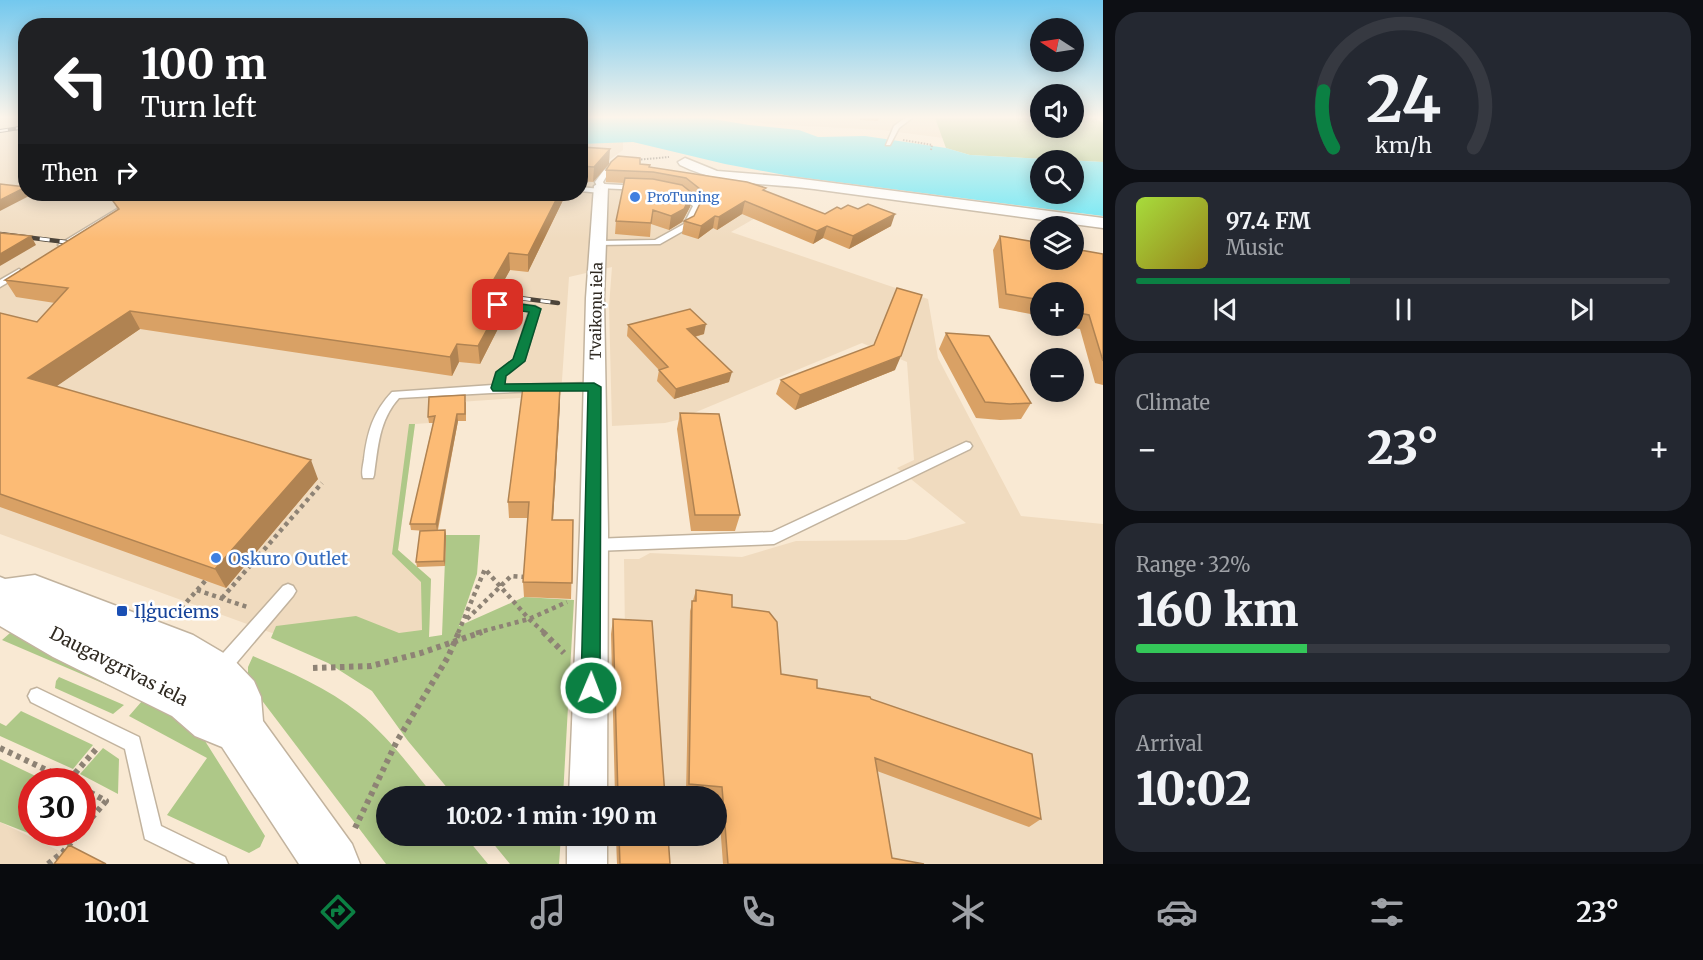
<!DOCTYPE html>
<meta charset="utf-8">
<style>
body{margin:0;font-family:Merriweather,serif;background:#242831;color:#f1f3f6;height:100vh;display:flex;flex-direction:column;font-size:22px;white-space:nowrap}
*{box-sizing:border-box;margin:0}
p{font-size:20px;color:#9ea1a6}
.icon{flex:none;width:33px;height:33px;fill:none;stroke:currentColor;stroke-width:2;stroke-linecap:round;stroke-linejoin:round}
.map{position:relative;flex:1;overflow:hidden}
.drawer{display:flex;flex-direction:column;gap:12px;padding:12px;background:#0d0f14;width:600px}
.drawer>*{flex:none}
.guide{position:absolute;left:18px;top:18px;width:570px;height:183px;border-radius:24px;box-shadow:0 3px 15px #0003;background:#202124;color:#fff;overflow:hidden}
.needle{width:39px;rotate:282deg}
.fabs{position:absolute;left:1030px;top:18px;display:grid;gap:12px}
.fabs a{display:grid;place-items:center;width:54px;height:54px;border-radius:50%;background:#171b24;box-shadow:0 3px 15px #0003;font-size:30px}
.speed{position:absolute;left:18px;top:768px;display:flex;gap:12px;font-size:30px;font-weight:700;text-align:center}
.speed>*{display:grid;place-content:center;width:78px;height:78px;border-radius:50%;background:#171b24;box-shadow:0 3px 15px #0003;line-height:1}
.speed .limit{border:9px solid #d22;background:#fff;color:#111}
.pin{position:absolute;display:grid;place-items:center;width:51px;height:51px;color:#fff;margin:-26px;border-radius:12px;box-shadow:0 3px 9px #0006}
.me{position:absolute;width:66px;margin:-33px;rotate:1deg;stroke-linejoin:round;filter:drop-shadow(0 0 4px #0008)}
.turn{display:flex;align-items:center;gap:21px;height:126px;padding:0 24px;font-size:27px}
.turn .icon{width:78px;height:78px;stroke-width:2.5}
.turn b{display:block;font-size:42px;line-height:51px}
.then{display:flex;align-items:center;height:57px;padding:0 24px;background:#0003;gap:12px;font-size:22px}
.big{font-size:45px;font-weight:800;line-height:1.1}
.drawer .widget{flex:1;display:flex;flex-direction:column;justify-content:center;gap:9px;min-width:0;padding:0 21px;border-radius:24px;background:#242831}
.drawer .dial{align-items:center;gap:0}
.dial svg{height:156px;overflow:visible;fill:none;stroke:#363941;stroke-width:7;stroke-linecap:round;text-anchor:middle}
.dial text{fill:#f1f3f6;stroke:none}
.song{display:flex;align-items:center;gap:18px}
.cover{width:72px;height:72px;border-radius:9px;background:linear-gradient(135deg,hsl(80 70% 55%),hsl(50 70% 35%))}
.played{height:6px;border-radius:3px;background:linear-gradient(90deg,#0b8043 40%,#363941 40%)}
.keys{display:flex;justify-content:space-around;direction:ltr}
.heat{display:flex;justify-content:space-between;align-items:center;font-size:33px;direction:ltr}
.charge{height:9px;border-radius:4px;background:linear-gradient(90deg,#34c759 32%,#363941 0)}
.trip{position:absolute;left:376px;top:786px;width:351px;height:60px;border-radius:30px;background:#171b24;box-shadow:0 3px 15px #0003;font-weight:800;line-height:60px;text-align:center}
.tab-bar{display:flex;height:96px;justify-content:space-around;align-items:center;background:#090b0e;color:#9ea1a6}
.tab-bar .icon{width:42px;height:42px}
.tab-bar .on{color:#0b8043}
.tab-bar b{font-size:27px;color:#f1f3f6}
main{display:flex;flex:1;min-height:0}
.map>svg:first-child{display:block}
.built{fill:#f0dbbf}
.green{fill:#aec888}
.water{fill:#65e7f6;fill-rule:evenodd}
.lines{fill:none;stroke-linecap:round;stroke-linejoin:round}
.service-casing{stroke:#c2b39e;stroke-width:3}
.minor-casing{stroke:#c2b39e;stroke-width:3}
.secondary-casing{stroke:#c2b39e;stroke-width:3}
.path-far2{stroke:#8e8375;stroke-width:2;stroke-dasharray:1.5 1.5;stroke-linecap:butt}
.path-far1{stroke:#8e8375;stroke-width:4.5;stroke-dasharray:4 4;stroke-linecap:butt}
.path{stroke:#8e8375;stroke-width:6;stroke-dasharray:4.5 4.5;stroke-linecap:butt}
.service{fill:#fff;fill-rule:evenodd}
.minor{fill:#fff;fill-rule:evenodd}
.secondary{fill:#fff;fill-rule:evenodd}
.rail-far1-casing{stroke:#4c443a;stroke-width:4}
.rail-casing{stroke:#4c443a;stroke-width:4.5}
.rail-far1{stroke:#fff;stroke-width:2;stroke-dasharray:8;stroke-linecap:butt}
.rail{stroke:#fff;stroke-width:3;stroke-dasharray:10;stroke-linecap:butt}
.wall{fill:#d9a165}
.shaded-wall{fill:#b08352}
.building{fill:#fcbb75;stroke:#b08352;stroke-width:1.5}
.route{fill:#0b8043;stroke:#07532c;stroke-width:1.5}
.shop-dot{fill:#3f7fe0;stroke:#fff;stroke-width:2}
.transit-dot{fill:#1a4fb4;stroke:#fff;stroke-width:2}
.labels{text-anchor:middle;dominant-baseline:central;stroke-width:5;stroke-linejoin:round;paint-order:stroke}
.far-shop-label{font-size:14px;fill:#366cbe;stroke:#fff;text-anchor:start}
.street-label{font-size:15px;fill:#302a22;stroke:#fff}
.near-shop-label{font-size:18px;fill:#366cbe;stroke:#fff;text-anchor:start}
.near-transit-label{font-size:18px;fill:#164399;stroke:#fff;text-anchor:start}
.near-street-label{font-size:18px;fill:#302a22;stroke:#fff}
</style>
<main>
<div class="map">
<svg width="1103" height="864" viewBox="0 0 1103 864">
<rect width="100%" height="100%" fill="#f9e9d3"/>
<path class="built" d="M0,118H25L26,194H580L581,144L623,142V150L605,163L785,201L731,232L928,299L938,358L1021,516L1103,524V864H617L616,836H717V796H615L625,634L624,559H639L650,553L742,557L796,541L906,540L966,523L897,468L914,460L907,362L862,343L677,420L665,423L612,426L609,306L612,267L569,277L561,395L430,404L429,423L415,424L398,550L431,579L429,638L402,642L349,622L272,633L0,534Z
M735,118H935L943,138L882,130L766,124Z
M0,822L74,858L69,864H0Z"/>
<path class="green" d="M935,118H1041V128H1074V118H1096L1103,123V162L970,155L946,148Z
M409,424H415L398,550L431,579L429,637L442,635L446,535H480L477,574L459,626L524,597L574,600L563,796H454L408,741L372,691L328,663L271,638L276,626L356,616L399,633L422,630L421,582L392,554Z
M10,633L134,686L128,694L2,640Z
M253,656C290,672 328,688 359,713C388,736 411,768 434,796H387V836H465L488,864H386L248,682V667Z
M59,677L124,705L113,714L55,688L56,681Z
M149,693L188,714L265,836L260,847L249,853L167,815L207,758L129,716Z
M21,711L93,745L73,769L0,736V723L6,726Z
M103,748L119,759L118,794L80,774Z
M0,759L46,781L32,782V832L70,833L59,845L0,822Z
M487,836H561L559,864H510Z"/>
<path class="water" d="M580,118H707L749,125L799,130L818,137L865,136L946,148L970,155L1103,162V216L790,176L725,164L633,142L581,144ZM1041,160H1074V194H1041Z"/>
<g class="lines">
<g class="service-casing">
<path id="service" d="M905,118H912L899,128L890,145H886L894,126Z
M612,166L615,168L609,172L603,182L604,184L639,186L643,188L642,190L598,188L595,182L604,170Z
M580,187L601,189L605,191L601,193L580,191Z
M674,191L686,192L701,206L690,227L660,244L598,245L594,243L598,241L655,240L684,224L693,206L681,196L674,195Z
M142,194H150L65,247L58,245Z
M19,269L23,272L22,274L0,287V280Z
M498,302L535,306L540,309L524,361L505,376L504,385L595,383L601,387L599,389L491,393L399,398C379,420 378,447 374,475L373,478H363C361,472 363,466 364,459C367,433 373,412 392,392L493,385L496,373L514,360L529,311L495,307L493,305Z
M966,442L970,443L972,446L970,449L774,544L594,551L589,549L587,545L589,541L594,539L772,532Z
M288,584L293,586L296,591L293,596L227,674L221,676L215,674L213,668L215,662L283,586Z
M37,688L139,737L161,826L225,857L228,864H196L145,839L125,749L31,702L28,696L31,690Z"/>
</g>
<g class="minor-casing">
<path id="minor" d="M685,158L717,171L779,176L1103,218V228C1007,215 910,202 814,189C769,183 721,186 680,165L678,162Z
M601,182L608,186L604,298L608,530L607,796H569L580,530L586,298L594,186Z
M567,836H607V864H567Z"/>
</g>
<g class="secondary-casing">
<path id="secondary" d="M35,575L193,635L232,658L254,681L261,697L263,721L352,844L360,864H299L222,747L195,736L172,716L53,657L0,626V577L5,579Z"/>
</g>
<path class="path-far2" d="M903,140L932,145L931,150
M635,160L669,157"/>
<path class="path-far1" d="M197,590L250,608
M222,598L322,483
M176,614L206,580
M467,619L511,576L525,577
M458,633L485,569L529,619L545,633
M476,633L529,619L567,602"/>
<path class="path" d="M543,632L564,653
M313,668L371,666L421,653L482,632
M0,748L70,781
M69,780L98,747
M82,788L106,801L82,829
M355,828L397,741L448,657L459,632
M48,864L63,852L80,832"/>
<use href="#service" class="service"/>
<use href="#minor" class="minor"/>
<use href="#secondary" class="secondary"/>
<g class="rail-far1-casing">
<path id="rail-far1" d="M0,131L26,127"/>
</g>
<g class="rail-casing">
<path id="rail" d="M0,234L82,244
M481,293L558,303"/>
</g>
<use href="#rail-far1" class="rail-far1"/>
<use href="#rail" class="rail"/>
</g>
<path class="wall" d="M860,118H879L878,121L860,120Z
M580,136L587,147L609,164L593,182L580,181Z
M640,164L650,167L765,191L825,214L891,226L849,249L823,238L813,244L742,214L717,230L713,228L698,239L682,234L684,221L694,216L700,203L692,196L690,207L682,222L669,230L651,224L650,237L615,234L616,221L624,183L606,182V170Z
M126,194H566L528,272L510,270L495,297L505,315L480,364L459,362L452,376L140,329L56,386L318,479L226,588L0,507V313L37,322L55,303L16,297L5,280L118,210L113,201Z
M1000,236L1103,254V385L1095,383L1080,329L1062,326H1074V292H1041V316L999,308L993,250Z
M628,325L704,334L695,337L729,382L674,399L657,381L659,370L627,336Z
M946,333L1031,403L1021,419L1000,420L976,418L939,349Z
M895,370L795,410L776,394L781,380Z
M466,402V421H458L438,530H445L446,535L445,566L417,567L416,562L426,531L411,530L410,524L433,423H429L428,417Z
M560,404L553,520H573L571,599L524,597L523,582L528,518H509L508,502Z
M680,413L740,515L735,531H691L677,429Z
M696,590L732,607L781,674L817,688L871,699L1041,819L1029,827L877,771L892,858L924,864H723L718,796L686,792L690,611Z
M613,619L665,796H615L611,634Z
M616,836H668L670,864H617Z"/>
<path class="shaded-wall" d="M587,137V151L582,147Z
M610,149L609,164L593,182L594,167Z
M26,187V194H30L31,195L0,211V200Z
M692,193L690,207L682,222L669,230L671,216Z
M559,194H566L528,272V255Z
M745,201L742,214L717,230L719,217Z
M895,214L891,226L849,249L853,236Z
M715,216L713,228L698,239L701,226Z
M827,226L823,238L813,244L817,231Z
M31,236L36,245L0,266V254Z
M509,253L510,270L486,313L485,295Z
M504,298L505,315L480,364L478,346Z
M130,311L140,329L41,397L28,378Z
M706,324L704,334L685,339L687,329Z
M457,344L459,362L452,376L450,357Z
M901,356L895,370L795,410L800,395Z
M732,372L729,382L674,399L676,389Z
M560,388V404L552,536V520Z
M457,414L458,421L437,531L436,524Z
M311,460L318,479L226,588L215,569Z
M445,530L446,535L445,566L444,561Z"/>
<path class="building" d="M580,136L587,137L582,147L610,149L594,167L580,166Z
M618,156L640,158V164L650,165L649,167L747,182L766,188L763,190L825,214L837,207L841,209L848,205L858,209L868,204L895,214L853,236L827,226L817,231L745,201L719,217L715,216L701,226L684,221L694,216L705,193L686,178L653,172L606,170L611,162Z
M625,178L653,179L682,185L692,193L684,209L671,216L653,210L651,223L616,221Z
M0,184L26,187L0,200Z
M126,194H559L528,255L509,253L485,295L504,298L478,346L457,344L450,357L130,311L28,378L311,460L215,569L0,494V313L37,322L68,288L5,280L119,209L113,201Z
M0,233L31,236L0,254Z
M1000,236L1041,243V260H1074V249L1103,254V361L1089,315L1074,312V292H1041V300L1006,294Z
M897,288L922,295L901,356L800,395L781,380L874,345Z
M690,309L706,324L687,329L732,372L676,389L659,370L668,367L628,325Z
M946,333L989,336L1031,403L1010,404L985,402Z
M523,387L560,388L552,520H573L572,583L523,582L529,502H508Z
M465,395V414H457L436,524H410L435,416L428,417L429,397Z
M680,413L719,414L740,515H695Z
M445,530L444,561L416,562L420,531Z
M696,590L732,595V607L769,612L777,622L781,674L817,680V688L870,697L871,699L1032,754L1041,819L875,758L892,858L924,864H728L722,787L689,784L692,601H696Z
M613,619L652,621L665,796H618Z
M619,836H668L670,864H620Z
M69,845L106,864H54Z"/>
<linearGradient id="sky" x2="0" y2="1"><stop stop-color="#73c8ee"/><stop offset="0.49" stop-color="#fcf5eb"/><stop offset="1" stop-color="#fcf5eb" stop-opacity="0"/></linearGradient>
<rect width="1103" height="239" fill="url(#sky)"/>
<path class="route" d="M498,301L535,306L541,309L525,361L506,376L505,384L594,383L601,387L600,688L598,695L591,697L584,695L581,688L588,391H493L491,388L496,372L513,359L529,312L494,307L493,305Z"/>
<g class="shop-dot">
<circle cx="635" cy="197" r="6"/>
<circle cx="216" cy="558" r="6"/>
</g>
<rect class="transit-dot" x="116" y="605" width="12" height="12" rx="3"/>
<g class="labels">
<g class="far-shop-label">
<text x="647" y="197">ProTuning</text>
</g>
<g class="street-label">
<text transform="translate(596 311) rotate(-89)">Tvaikoņu iela</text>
</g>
<g class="near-shop-label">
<text x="228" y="558">Oskuro Outlet</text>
</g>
<g class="near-transit-label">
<text x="134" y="611">Iļģuciems</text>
</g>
<g class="near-street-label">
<text transform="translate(119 666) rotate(27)">Daugavgrīvas iela</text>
</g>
</g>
</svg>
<div class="fabs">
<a><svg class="needle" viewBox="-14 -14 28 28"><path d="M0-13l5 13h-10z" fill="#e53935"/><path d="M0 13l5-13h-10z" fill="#9ea1a6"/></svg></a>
<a><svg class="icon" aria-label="sound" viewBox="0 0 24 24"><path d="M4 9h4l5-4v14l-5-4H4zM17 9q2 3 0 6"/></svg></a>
<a><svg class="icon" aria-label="search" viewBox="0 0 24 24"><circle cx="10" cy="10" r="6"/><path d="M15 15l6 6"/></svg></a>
<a><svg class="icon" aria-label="layers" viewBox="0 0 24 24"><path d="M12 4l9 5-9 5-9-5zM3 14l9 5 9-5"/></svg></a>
<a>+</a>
<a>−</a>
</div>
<div class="speed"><div class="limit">30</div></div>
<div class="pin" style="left:498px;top:305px;background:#d93025"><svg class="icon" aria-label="arrive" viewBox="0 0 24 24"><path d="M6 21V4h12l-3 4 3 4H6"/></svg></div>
<svg class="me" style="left:591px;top:688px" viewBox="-20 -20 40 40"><circle r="17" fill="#0b8043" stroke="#fff" stroke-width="3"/><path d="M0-11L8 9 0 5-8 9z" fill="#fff"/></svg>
<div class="trip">10:02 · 1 min · 190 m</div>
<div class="guide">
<div class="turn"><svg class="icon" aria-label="left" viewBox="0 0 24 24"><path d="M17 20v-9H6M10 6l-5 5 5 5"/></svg><div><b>100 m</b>Turn left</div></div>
<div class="then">Then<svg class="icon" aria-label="right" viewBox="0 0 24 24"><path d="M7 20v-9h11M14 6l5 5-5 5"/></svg></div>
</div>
</div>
<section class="drawer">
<div class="widget dial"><svg viewBox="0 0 100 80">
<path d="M14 69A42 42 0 1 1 86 69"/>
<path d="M14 69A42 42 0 0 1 9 40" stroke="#0b8043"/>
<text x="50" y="56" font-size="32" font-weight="700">24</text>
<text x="50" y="72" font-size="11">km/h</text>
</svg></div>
<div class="widget">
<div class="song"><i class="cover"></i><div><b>97.4 FM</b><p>Music</p></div></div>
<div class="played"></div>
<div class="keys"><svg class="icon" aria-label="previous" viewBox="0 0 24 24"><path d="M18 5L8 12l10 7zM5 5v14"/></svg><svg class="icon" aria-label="pause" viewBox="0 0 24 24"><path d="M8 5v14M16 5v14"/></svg><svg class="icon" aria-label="next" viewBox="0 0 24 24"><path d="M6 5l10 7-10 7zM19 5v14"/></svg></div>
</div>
<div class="widget"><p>Climate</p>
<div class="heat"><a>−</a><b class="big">23°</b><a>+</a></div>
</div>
<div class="widget"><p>Range · 32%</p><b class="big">160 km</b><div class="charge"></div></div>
<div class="widget"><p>Arrival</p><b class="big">10:02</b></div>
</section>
</main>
<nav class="tab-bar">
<b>10:01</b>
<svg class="icon on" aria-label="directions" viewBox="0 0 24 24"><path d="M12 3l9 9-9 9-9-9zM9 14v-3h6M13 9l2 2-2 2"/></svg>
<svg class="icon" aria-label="music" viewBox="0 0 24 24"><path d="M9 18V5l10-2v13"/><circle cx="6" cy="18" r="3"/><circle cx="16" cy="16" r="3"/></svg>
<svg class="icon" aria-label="phone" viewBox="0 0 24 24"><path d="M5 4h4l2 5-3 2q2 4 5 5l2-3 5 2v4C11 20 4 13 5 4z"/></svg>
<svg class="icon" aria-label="climate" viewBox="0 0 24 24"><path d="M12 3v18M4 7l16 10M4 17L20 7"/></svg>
<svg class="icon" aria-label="car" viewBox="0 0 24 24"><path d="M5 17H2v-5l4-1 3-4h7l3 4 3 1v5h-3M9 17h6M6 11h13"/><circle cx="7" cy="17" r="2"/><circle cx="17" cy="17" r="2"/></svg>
<svg class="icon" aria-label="filters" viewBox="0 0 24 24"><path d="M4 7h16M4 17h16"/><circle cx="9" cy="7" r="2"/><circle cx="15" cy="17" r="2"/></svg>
<b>23°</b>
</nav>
